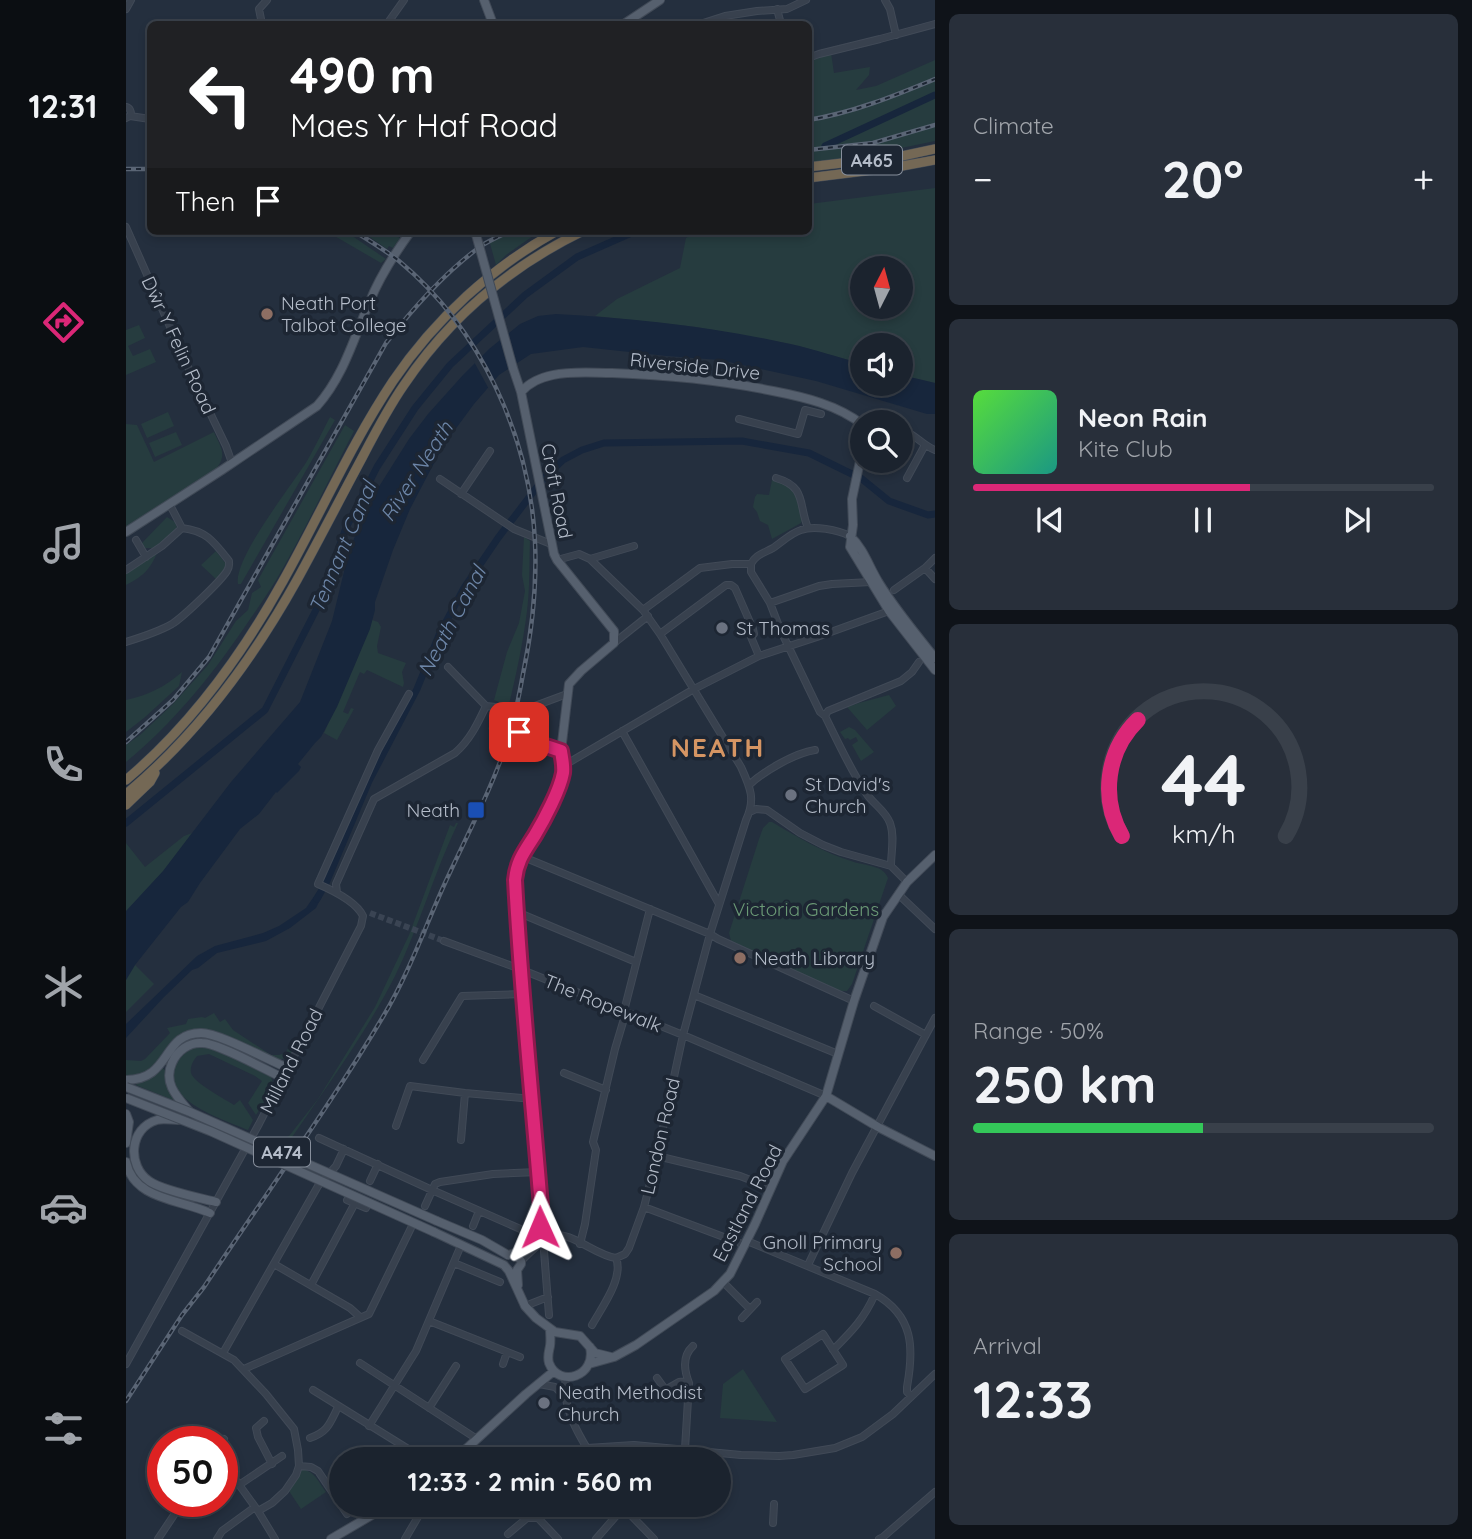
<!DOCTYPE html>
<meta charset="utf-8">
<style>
body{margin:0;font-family:Quicksand,sans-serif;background:#282f3a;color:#f1f3f6;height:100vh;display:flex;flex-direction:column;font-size:26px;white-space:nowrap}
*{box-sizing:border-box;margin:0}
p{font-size:23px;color:#a0a4aa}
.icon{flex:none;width:38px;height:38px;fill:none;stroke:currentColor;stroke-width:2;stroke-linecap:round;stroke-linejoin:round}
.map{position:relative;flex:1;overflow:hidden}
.side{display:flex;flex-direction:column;gap:14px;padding:14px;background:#0f1319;width:537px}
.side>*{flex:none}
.top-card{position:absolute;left:21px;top:21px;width:665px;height:214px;border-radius:10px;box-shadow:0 4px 10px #0003,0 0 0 2px #39404a;background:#202124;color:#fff;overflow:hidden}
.needle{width:46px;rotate:6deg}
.controls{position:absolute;left:724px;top:256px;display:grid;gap:14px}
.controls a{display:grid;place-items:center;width:63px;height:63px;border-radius:50%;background:#1b232e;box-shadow:0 4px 10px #0003,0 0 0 2px #39404a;font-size:35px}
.speed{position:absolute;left:21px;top:1426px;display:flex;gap:14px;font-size:35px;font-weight:700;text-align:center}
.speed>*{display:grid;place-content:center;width:91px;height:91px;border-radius:50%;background:#1b232e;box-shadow:0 4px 10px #0003,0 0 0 2px #39404a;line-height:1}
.speed .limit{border:10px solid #d22;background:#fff;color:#111}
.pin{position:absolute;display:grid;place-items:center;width:60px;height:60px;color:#fff;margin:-30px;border-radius:14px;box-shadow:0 4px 10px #0006}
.me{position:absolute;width:77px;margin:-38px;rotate:359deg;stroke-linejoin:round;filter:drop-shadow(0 0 5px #0008)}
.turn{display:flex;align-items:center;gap:24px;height:147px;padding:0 28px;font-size:32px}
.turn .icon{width:91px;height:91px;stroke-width:2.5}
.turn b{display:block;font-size:49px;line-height:60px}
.then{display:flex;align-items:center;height:66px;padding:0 28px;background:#0003;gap:14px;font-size:26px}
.big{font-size:52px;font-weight:800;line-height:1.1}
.side .widget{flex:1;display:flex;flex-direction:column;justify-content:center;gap:10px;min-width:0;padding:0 24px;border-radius:10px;background:#282f3a}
.side .dial{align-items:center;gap:0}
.dial svg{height:182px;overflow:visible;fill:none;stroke:#39404a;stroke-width:7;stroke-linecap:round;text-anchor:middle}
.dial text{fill:#f1f3f6;stroke:none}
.song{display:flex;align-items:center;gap:21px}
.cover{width:84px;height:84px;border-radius:10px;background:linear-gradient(135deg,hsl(110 70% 55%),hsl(170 70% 35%))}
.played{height:7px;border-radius:4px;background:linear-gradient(90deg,#db2777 60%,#39404a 60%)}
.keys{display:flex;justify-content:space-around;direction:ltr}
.heat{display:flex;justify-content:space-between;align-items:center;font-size:38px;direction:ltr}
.charge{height:10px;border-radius:5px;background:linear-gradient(90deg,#34c759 50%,#39404a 0)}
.trip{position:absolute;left:203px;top:1447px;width:402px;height:70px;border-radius:35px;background:#1b232e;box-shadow:0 4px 10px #0003,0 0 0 2px #39404a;font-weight:800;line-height:70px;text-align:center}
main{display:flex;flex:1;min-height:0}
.dock{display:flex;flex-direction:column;width:126px;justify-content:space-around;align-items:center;background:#0b0e12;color:#a0a4aa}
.dock .icon{width:49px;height:49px}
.dock .active{color:#db2777}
.dock b{font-size:32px;color:#f1f3f6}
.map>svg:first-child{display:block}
.green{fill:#263c3f;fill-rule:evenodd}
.water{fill:#17263c}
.pier{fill:#242f3e}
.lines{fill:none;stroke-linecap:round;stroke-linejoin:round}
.canal{stroke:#17263c;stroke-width:7}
.minor-tunnel{stroke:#3a4453;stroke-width:6;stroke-dasharray:6 3;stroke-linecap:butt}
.minor-casing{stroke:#414a57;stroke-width:8}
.major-casing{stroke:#414a57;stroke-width:10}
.highway-casing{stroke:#434c59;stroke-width:10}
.minor{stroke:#38414e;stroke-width:6}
.major{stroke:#56606e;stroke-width:8}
.highway{stroke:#746855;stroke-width:9}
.rail-casing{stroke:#5a6575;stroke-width:4.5}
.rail{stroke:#1d2633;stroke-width:2;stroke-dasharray:5;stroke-linecap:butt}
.major-bridge-casing{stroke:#414a57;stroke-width:10;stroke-linecap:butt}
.major-bridge{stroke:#56606e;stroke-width:8}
.route-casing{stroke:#8e194d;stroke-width:18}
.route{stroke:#db2777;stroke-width:12}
.education-dot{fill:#8d6e63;stroke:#1d2633;stroke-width:2.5}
.worship-dot{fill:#6b7280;stroke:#1d2633;stroke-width:2.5}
.transit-dot{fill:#1a4fb4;stroke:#1d2633;stroke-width:2.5}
.labels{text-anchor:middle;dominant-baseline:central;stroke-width:7;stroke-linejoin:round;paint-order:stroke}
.shield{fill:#1d2633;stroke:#878f9c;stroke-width:2}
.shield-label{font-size:18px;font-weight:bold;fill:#b4bcc9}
.poi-label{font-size:19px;fill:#b4bcc9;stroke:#1d2633;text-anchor:start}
.street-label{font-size:19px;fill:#b4bcc9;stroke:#1d2633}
.park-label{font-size:19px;fill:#6b9a76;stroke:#1d2633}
.water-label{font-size:21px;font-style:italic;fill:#6d86a8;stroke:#1d2633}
.district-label{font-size:26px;font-weight:bold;letter-spacing:2px;fill:#d59563;stroke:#1d2633}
</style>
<main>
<nav class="dock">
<b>12:31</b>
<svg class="icon active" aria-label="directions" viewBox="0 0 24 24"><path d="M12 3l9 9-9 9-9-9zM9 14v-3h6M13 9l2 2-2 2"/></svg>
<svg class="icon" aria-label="music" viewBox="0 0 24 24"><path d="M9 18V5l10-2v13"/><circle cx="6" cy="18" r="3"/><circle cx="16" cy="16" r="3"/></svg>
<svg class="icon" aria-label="phone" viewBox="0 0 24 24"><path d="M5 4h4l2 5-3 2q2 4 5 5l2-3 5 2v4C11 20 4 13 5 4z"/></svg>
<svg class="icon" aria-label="climate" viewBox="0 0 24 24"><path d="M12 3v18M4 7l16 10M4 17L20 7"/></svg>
<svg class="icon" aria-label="car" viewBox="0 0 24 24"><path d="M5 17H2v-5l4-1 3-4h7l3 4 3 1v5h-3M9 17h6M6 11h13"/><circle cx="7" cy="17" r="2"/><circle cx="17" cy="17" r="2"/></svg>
<svg class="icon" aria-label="filters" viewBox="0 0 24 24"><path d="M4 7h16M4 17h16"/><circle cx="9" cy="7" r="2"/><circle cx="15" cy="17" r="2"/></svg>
</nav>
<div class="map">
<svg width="809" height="1539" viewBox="0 0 809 1539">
<rect width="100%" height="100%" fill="#242f3e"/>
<path class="green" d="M705,53L708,73L744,67L743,75L730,90L750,86L809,60V141L732,157L683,163V59Z
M809,188V383L775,375V345H737V364L665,344L570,327L469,316L491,299L554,268L560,238L575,231H682L683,204ZM737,268H775V306H737Z
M200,231H219L260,259L255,263Z
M235,231H259L274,238L267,248L263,246L261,249Z
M374,231H414L380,255L370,265L363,240Z
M13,325L19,338L2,346L7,356L24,349L30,362L0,375V330Z
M42,412L48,426L21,438L15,424Z
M204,417L209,420L115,584H112C107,559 166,485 181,461C189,447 196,432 204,417Z
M0,424L11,425L28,462L88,432C95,448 102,455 89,470L0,527Z
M219,425L228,431C204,477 182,524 157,568C145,590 130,610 116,631C82,680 47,723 0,762V745L14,735L47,704L82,665L110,621L122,610L126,593L135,587L132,580Z
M50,432L56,445L29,457L23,443Z
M646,480C670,486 674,497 676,520L675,523L646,539L642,525L634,521L631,512L627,507L629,497L631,494L643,495Z
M41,517L49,522L51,528L50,531L28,548H17L16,543Z
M398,537L404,541C403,564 404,588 401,611C396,652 386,693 376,733L372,732L371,733L362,729L373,702L368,700L381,652L393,623L399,591L396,575Z
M90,551L100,564L98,571L91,580L75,565Z
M31,553C24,570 16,577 0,585V574Z
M246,620L252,622L255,627L251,646L252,653L280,663L276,672L278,683L277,687L241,670L238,674L234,672L217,712L222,714L225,708L228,709L211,740L198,733L229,664Z
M56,672L53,686L18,718L0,732V700C22,695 39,687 56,672Z
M763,695L770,706L741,730L721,707L733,703Z
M723,727L729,730L748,752L735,761L726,745L732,741L730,737L724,740L722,738L719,739L714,732Z
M643,822H646C673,838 698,853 728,862C740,866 757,865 762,878L726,984L721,991H714L605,941L603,933L633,839L637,828Z
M330,823H332C308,873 293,927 269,976C239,1035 199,1089 162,1143L153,1137L159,1138L163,1136L192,1099L249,1007L283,935L324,825L328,827Z
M66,833L37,872L0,912V843L19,867L58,836Z
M9,965L28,984L0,1012V980Z
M88,1013L94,1022L99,1019L107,1030L145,1055H153L159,1053L169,1039L170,1040L166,1049L167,1050C163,1058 158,1060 149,1059L96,1035H55L42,1045L31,1064L24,1070L11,1075L0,1076V1060L15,1061L19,1059L44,1033L41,1028L60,1024L62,1019L76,1017L79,1018Z
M71,1047C94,1046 119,1062 140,1072L145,1077L148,1086L130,1115L122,1103L136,1081L129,1076L83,1054L71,1056C67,1061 64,1066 65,1073C68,1083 99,1099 108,1105L114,1100L127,1120L122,1130C99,1120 31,1099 50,1064C55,1055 62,1050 71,1047Z
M36,1068L39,1070C39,1082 43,1091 49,1101L10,1085L11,1083L24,1078Z
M617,1369L651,1422L594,1418L597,1384Z
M174,1469C188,1470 192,1481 200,1492L175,1509L163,1491L173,1476Z"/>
<path class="water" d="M430,314C506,318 590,327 664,344C689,349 713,358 737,364V383H775V375L809,383V414H801L690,381L594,360L541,356L457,347L405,354L373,375L348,404L317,446L284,509L267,550L249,602V610L244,629L211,707L195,737L189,743L172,764L175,767L173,771L151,793L150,792L133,814L114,829L74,883L62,902L55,907L9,965L0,980V911L37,871L105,782L174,702L206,621L223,551L242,504L283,439L302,414L337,375L363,349L394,324L412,316Z
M193,889L198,892L190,908L164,928L140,941L91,953L72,968L66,970L38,997L0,1038V1024L71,956L89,946L137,933L153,926L180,908Z"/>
<path class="pier" d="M354,353L370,384L364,391L347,360Z"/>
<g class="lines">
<path class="canal" d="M699,146L809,95
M682,154L683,153
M0,823L139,710L192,606L220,528L251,467L289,408L324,365L399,295L451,257L510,231
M191,899L200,883L243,781L291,689L313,635L338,588L372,538L418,478L437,460L456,450L478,443L616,441L683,453L736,479L763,501L802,515L809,514"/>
<path class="minor-tunnel" d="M244,913L318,941"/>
<g class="minor-casing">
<path id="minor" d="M759,0L764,9L770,35
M0,9L5,0
M651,9L655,24
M80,24H87
M136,24L133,9L141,0
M261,24L278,0
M574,24L599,16L631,11L661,9L680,0
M682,58L693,54L754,39L809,24
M0,107C4,108 6,112 4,116L0,118
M4,116L24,119
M0,227L60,363L100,446L106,463
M613,419L672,434L679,410L695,414
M775,429C789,434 796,445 809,450
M650,478C681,487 672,504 682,528
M781,478L799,445
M314,479L388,529L425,544
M335,494L364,451
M44,505L56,528
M10,540L20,557
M464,559L517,610L534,634L615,767C624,787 630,799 620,820L584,934L557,1035L531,1156L518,1207L503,1248L499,1254L490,1258
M431,560L453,554L464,559L508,546
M625,564V572L644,603L654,629L694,712L699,716C712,742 724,769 740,793C747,804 759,810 764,823C769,836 765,852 765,866
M625,564C629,555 638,553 647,548C656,542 665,533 675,530C688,525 712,530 724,536
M799,568L809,579
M0,570L36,546L56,528C81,531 88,542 103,561C103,566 104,566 101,571C94,582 57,617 46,624C32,632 16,637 0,642
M768,590L799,568L809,558
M644,603L693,586L706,584L745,582
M517,610L574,568L606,564H625
M534,634L600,585H605L609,588L627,629L628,634L625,637L633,656
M488,643L522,616
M322,667L360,706
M360,706L398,710L441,694
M398,710V721L393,732C400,744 422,747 435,751
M699,716L702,711L775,681L786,672L793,662
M496,731L593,904
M437,766L568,689L633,656L691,637L763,611
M623,785C638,771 669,753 689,750
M626,811L630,809L641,810L674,833L697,845L715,852L765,866L781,882
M395,856L584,934L592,939L728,1001
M211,893L210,884L248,799L329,753C344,740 352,723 360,706
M772,894L809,929
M391,912L510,962
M318,941L394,969L557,1035L700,1096
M568,995L712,1054
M748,1006L800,1035
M498,1011L524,909
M297,1060L336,996L397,994
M438,1073L480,1090
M270,1126L284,1086L339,1093L407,1099
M193,1138L306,1190L399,1231
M335,1140L339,1093
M531,1156L614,1176L645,1188
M244,1181L252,1164
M221,1200L240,1208
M299,1206L309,1184L314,1182L367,1174L412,1172
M518,1207L619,1245
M347,1226L353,1211
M621,1241L749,1294C788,1316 788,1348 781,1387V1392L785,1396
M454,1244L459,1224L470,1150L467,1142L489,1049L500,1012
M418,1251L423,1315
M395,1261C404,1253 415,1240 426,1236C444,1230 470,1256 490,1258
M328,1263L374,1282
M148,1264L224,1308L234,1317
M682,1265L726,1173L809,1018
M597,1282L624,1309
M185,1285L229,1203
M399,1306L422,1297
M616,1318L631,1302
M303,1321L394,1357
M466,1325C476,1307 498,1278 490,1258
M56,1331L108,1360L140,1394L168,1429L172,1450L173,1466L170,1475L159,1491L146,1503L132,1511
M697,1334L717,1365L679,1389L659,1359Z
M707,1350C726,1331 738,1319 749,1294
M97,1353L192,1186L210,1166L218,1149
M234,1363L351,1439
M0,1364L133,1124L235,926L237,916C230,901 206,890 192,884L252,750L283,694
M377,1364L381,1352
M118,1369L243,1314L285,1228
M440,1377C435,1407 452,1434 468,1460
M531,1378L539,1389
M413,1384L429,1387L437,1395
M187,1390L300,1460
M532,1394L553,1382L561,1381L563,1383
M303,1408L330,1366
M138,1421L130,1428L132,1437L146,1464
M243,1426L290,1351L333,1250
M184,1438C202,1432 204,1423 212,1407
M96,1442L98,1439
M461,1448L508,1445L615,1455L653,1456L667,1455L709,1448L736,1437L767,1414L809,1374
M559,1449L563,1383C558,1370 556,1356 567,1346
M96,1461L132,1511L149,1539
M173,1466L185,1467L192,1471L221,1514
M113,1485L156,1456
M495,1505L528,1539
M647,1523L648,1504
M382,1534L401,1518H412L432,1539
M32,1539L52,1509L59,1502
M91,1539L96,1531L129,1507
M279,1539L299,1505
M470,1539L497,1508
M753,1539L757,1537L809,1492"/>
</g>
<g class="major-casing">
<path id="major" d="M358,0L367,24
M498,24L534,0
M395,392C404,382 414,378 427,375C446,371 467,373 486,373C541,375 594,380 647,391C678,397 712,405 737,425
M742,422H745
M737,447L726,499L727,525L724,547L763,611L809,670
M0,532L96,470L191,406C218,376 228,337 244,301C254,276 269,253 285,231
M724,536C738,549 743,567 753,583C769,609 789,633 809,658
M0,1080C46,1080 35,1033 75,1033C93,1033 142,1060 162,1068
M700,1096L752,1127L809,1156
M63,1111C51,1097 37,1083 46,1063C51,1051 63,1042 76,1043C92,1043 140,1070 157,1078
M0,1114L3,1122L0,1143
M52,1120C46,1120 37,1118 31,1120C3,1128 1,1166 23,1181C35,1190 74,1198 90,1202
M0,1162C8,1200 54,1199 84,1213
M311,1221L356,1240L382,1255
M308,1232L378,1265L383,1271L399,1306L410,1318L429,1332L454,1336L469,1353L485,1357
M389,1254L395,1261V1264L391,1270L392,1285
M382,1255C399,1252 413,1236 416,1218C407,1106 395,993 389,880L391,865L410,833L430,791L437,774L435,751L443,684L455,671L488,643V631L431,560L428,554L395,392L387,368
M424,1329C424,1334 425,1340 424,1346C423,1352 421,1356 423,1363C433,1389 471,1376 464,1347
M463,1364L488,1357L510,1345L588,1291L604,1274L629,1224L657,1161L700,1096L728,1001L757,917L781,882L809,855
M328,1460L400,1394L428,1371
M205,1539L263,1505"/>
</g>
<g class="highway-casing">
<path id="highway" d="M682,167L776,156L809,149
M682,178L771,167L809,160
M0,780C65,725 116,655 157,581C194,515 225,444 267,381C309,319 366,267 431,231
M0,794C70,736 127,659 171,580C193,540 214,499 236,458C249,433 262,408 278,385C323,318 385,266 457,231
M0,805L24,782L29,773"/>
</g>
<use href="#minor" class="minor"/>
<use href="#major" class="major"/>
<use href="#highway" class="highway"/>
<g class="rail-casing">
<path id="rail" d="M682,120C726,113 768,96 809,79
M682,150L747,143L809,125
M0,169H24
M0,742L47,700L83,657L260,343C288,307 318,273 355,246C364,240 374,236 384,231
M0,1401L56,1315L78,1287C138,1196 203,1108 258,1015C283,973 299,927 319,883C341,835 366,789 382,739C389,718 393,696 397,674C406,631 411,586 409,542C404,437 355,329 273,261C259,250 244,241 228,231"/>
</g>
<use href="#rail" class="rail"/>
<g class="major-bridge-casing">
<path id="major-bridge" d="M349,231L387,368
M0,1087L64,1112L311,1221
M0,1098L84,1131L308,1232"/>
</g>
<use href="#major-bridge" class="major-bridge"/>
</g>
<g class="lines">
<g class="route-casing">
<path id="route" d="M393,732L394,736L402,740L435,751C436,758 438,766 437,773C434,790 418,820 409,835C399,851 391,860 389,880C395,993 407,1106 416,1219L414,1227"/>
</g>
<use href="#route" class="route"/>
</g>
<g class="education-dot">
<circle cx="141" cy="314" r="7"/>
<circle cx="614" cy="958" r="7"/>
<circle cx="770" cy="1253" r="7"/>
</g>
<g class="worship-dot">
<circle cx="596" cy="628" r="7"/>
<circle cx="665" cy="795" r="7"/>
<circle cx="418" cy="1403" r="7"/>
</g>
<rect class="transit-dot" x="341" y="801" width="18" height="18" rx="3.5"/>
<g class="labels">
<g class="shield">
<rect x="716" y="145.5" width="60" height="29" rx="5"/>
<rect x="128" y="1137.5" width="56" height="29" rx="5"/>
</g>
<g class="shield-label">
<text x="746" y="160">A465</text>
<text x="156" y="1152">A474</text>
</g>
<g class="poi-label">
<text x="155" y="303">Neath Port<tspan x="155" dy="22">Talbot College</tspan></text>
<text x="610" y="628">St Thomas</text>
<text x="679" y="784">St David's<tspan x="679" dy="22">Church</tspan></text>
<text x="334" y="810" text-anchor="end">Neath</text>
<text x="628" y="958">Neath Library</text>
<text x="756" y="1242" text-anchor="end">Gnoll Primary<tspan x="756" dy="22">School</tspan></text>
<text x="432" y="1392">Neath Methodist<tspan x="432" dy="22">Church</tspan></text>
</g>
<g class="street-label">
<text transform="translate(53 345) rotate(65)">Dŵr Y Felin Road</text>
<text transform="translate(569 366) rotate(6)">Riverside Drive</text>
<text transform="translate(431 491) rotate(79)">Croft Road</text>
<text transform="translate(477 1003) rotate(22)">The Ropewalk</text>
<text transform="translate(165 1061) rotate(-63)">Milland Road</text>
<text transform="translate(534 1136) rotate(-77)">London Road</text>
<text transform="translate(621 1203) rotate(-63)">Eastland Road</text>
</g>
<g class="park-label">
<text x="680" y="909">Victoria Gardens</text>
</g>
<g class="water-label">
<text transform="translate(290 471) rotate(-57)">River Neath</text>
<text transform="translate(216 547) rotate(-67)">Tennant Canal</text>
<text transform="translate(325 621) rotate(-62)">Neath Canal</text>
</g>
<g class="district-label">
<text x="592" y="747">NEATH</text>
</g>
</g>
</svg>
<div class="controls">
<a><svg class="needle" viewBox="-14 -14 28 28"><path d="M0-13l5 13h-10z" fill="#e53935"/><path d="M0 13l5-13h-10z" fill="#a0a4aa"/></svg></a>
<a><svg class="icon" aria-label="sound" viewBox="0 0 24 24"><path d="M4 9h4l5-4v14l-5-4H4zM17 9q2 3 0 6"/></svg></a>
<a><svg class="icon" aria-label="search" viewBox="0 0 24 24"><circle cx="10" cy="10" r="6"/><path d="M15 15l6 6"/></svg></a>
</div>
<div class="speed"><div class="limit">50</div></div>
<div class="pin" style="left:393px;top:732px;background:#d93025"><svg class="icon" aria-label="arrive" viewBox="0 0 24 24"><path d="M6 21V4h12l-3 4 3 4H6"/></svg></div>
<svg class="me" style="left:414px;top:1227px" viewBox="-20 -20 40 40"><path d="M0-17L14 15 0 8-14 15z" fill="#db2777" stroke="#fff" stroke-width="4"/></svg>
<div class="trip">12:33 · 2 min · 560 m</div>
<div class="top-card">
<div class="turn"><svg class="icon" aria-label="left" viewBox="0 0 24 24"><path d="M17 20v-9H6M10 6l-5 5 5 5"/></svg><div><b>490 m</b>Maes Yr Haf Road</div></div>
<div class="then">Then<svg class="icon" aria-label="arrive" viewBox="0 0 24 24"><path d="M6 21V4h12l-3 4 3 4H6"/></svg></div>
</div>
</div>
<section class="side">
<div class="widget"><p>Climate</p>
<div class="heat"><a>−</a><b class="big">20°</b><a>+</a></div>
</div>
<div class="widget">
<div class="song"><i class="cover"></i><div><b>Neon Rain</b><p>Kite Club</p></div></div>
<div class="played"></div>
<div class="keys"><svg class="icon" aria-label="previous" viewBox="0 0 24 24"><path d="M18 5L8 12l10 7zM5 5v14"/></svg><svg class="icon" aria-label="pause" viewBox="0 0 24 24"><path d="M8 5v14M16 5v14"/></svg><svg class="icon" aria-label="next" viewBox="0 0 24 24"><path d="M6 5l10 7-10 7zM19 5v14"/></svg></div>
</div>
<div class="widget dial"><svg viewBox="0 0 100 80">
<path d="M14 69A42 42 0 1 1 86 69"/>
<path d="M14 69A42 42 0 0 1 21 18" stroke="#db2777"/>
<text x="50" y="56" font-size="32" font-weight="700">44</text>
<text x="50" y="72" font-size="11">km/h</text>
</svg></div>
<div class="widget"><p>Range · 50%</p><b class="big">250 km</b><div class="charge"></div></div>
<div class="widget"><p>Arrival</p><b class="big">12:33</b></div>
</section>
</main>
